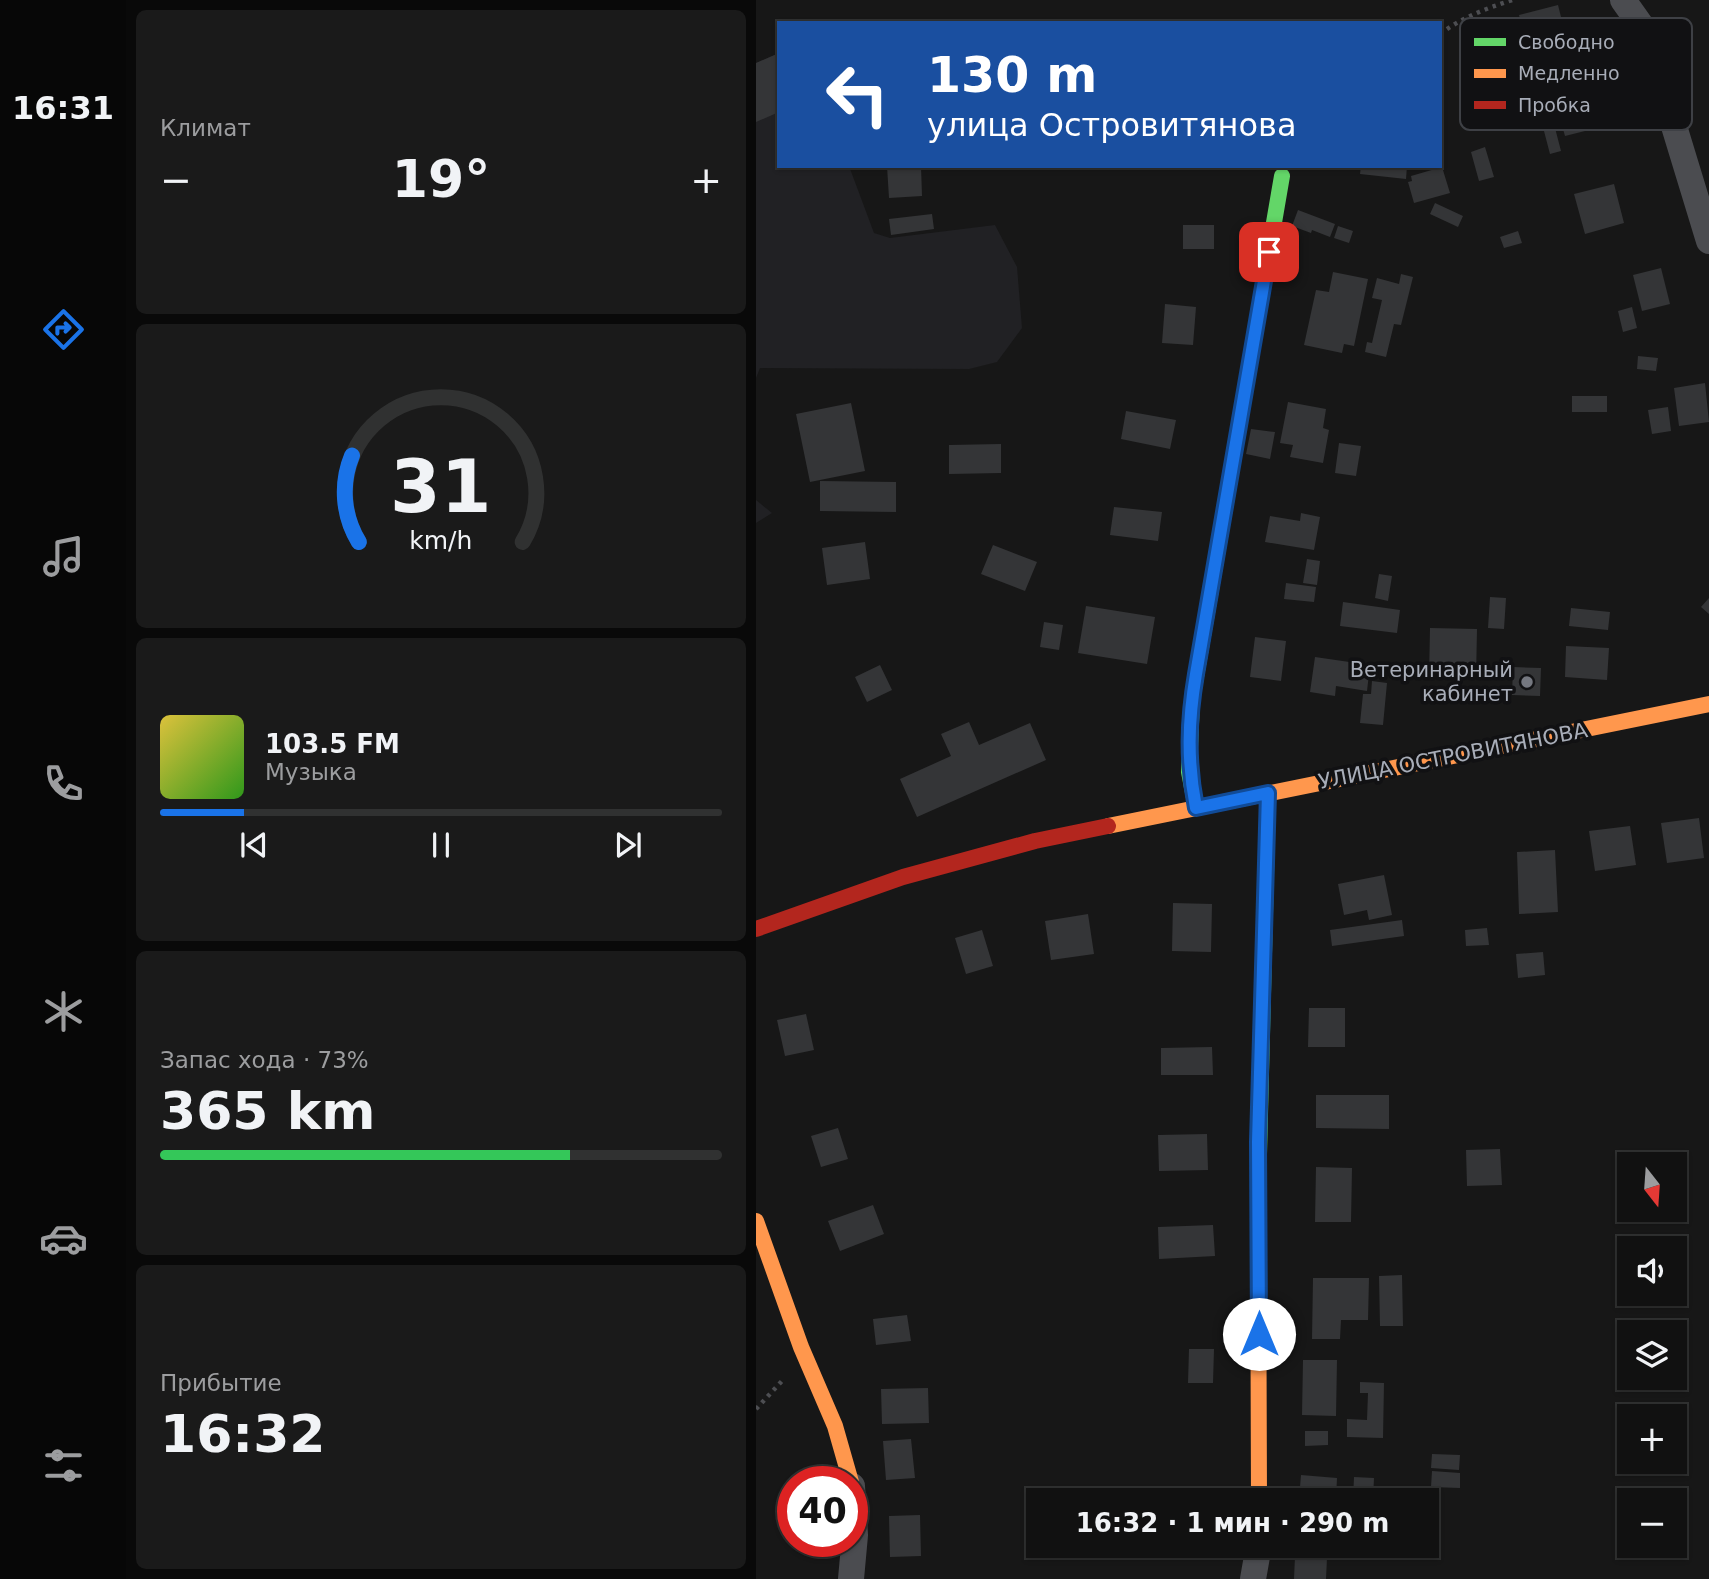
<!DOCTYPE html>
<html lang="ru">
<meta charset="utf-8">
<style>
body{margin:0;font-family:"DejaVu Sans",sans-serif;background:#1a1a1a;color:#f1f3f6;height:100vh;display:flex;flex-direction:column;font-size:26px;white-space:nowrap}
*{box-sizing:border-box;margin:0}
p{font-size:23px;color:#9c9d9f}
.icon{flex:none;width:38px;height:38px;fill:none;stroke:currentColor;stroke-width:2;stroke-linecap:round;stroke-linejoin:round}
.map{position:relative;flex:1;overflow:hidden}
.drawer{display:flex;flex-direction:column;gap:10px;padding:10px;background:#090909;width:630px}
.drawer>*{flex:none}
.hud{position:absolute;left:21px;top:21px;width:665px;height:147px;border-radius:0px;box-shadow:0 2px 5px #0004,0 0 0 2px #303131;background:#1a4fa0;color:#fff;overflow:hidden}
.needle{width:46px;rotate:163deg}
.fabs{position:absolute;left:861px;top:1152px;display:grid;gap:14px}
.fabs a{display:grid;place-items:center;width:70px;height:70px;border-radius:0px;background:#111;box-shadow:0 2px 5px #0004,0 0 0 2px #303131;font-size:35px}
.speed{position:absolute;left:21px;top:1466px;display:flex;gap:14px;font-size:35px;font-weight:700;text-align:center}
.speed>*{display:grid;place-content:center;width:91px;height:91px;border-radius:50%;background:#111;box-shadow:0 2px 5px #0004,0 0 0 2px #303131;line-height:1}
.speed .limit{border:10px solid #d22;background:#fff;color:#111}
.pin{position:absolute;display:grid;place-items:center;width:60px;height:60px;color:#fff;margin:-30px;border-radius:14px;box-shadow:0 4px 10px #0006}
.me{position:absolute;width:77px;margin:-38px;rotate:0deg;stroke-linejoin:round;filter:drop-shadow(0 0 5px #0008)}
.turn{display:flex;align-items:center;gap:24px;height:147px;padding:0 35px;font-size:32px}
.turn .icon{width:91px;height:91px;stroke-width:2.5}
.turn b{display:block;font-size:49px;line-height:60px}
.big{font-size:52px;font-weight:800;line-height:1.1}
.drawer .widget{flex:1;display:flex;flex-direction:column;justify-content:center;gap:10px;min-width:0;padding:0 24px;border-radius:10px;background:#1a1a1a}
.drawer .dial{align-items:center;gap:0}
.dial svg{height:182px;overflow:visible;fill:none;stroke:#303131;stroke-width:7;stroke-linecap:round;text-anchor:middle}
.dial text{fill:#f1f3f6;stroke:none}
.song{display:flex;align-items:center;gap:21px}
.cover{width:84px;height:84px;border-radius:10px;background:linear-gradient(135deg,hsl(50 70% 55%),hsl(110 70% 35%))}
.played{height:7px;border-radius:4px;background:linear-gradient(90deg,#1a73e8 15%,#303131 15%)}
.keys{display:flex;justify-content:space-around;direction:ltr}
.heat{display:flex;justify-content:space-between;align-items:center;font-size:38px;direction:ltr}
.charge{height:10px;border-radius:5px;background:linear-gradient(90deg,#34c759 73%,#303131 0)}
.trip{position:absolute;left:270px;top:1488px;width:413px;height:70px;border-radius:0px;background:#111;box-shadow:0 2px 5px #0004,0 0 0 2px #303131;font-weight:800;line-height:70px;text-align:center}
main{display:flex;flex:1;min-height:0}
.dock{display:flex;flex-direction:column;width:126px;justify-content:space-around;align-items:center;background:#070707;color:#9c9d9f}
.dock .icon{width:49px;height:49px}
.dock .current{color:#1a73e8}
.dock b{font-size:32px;color:#f1f3f6}
.map>svg:first-child{display:block}
.built{fill:#212124}
.building{fill:#343537}
.lines{fill:none;stroke-linecap:round;stroke-linejoin:round}
.path{stroke:#4d4e52;stroke-width:4.5;stroke-dasharray:3.5 5;stroke-linecap:butt}
.street{stroke:#4b4c50;stroke-width:26}
.fast{stroke:#63d668;stroke-width:16}
.slow{stroke:#ff974d;stroke-width:16}
.jam{stroke:#b3261e;stroke-width:16}
.route-casing{stroke:#114b97;stroke-width:18}
.route{stroke:#1a73e8;stroke-width:12}
.poi-dot{fill:#757880;stroke:#111113;stroke-width:2.5}
.labels{text-anchor:middle;dominant-baseline:central;stroke-width:7;stroke-linejoin:round;paint-order:stroke}
.poi-label{font-size:21px;fill:#a8adb8;stroke:#111113;text-anchor:end}
.street-label{font-size:21px;fill:#a8adb8;stroke:#111113}
.key{fill:#111113;stroke:#3e4045;stroke-width:2}
.key-label{font-size:19px;fill:#a8adb8}
</style>
<main>
<nav class="dock">
<b>16:31</b>
<svg class="icon current" aria-label="directions" viewBox="0 0 24 24"><path d="M12 3l9 9-9 9-9-9zM9 14v-3h6M13 9l2 2-2 2"/></svg>
<svg class="icon" aria-label="music" viewBox="0 0 24 24"><path d="M9 18V5l10-2v13"/><circle cx="6" cy="18" r="3"/><circle cx="16" cy="16" r="3"/></svg>
<svg class="icon" aria-label="phone" viewBox="0 0 24 24"><path d="M5 4h4l2 5-3 2q2 4 5 5l2-3 5 2v4C11 20 4 13 5 4z"/></svg>
<svg class="icon" aria-label="climate" viewBox="0 0 24 24"><path d="M12 3v18M4 7l16 10M4 17L20 7"/></svg>
<svg class="icon" aria-label="car" viewBox="0 0 24 24"><path d="M5 17H2v-5l4-1 3-4h7l3 4 3 1v5h-3M9 17h6M6 11h13"/><circle cx="7" cy="17" r="2"/><circle cx="17" cy="17" r="2"/></svg>
<svg class="icon" aria-label="filters" viewBox="0 0 24 24"><path d="M4 7h16M4 17h16"/><circle cx="9" cy="7" r="2"/><circle cx="15" cy="17" r="2"/></svg>
</nav>
<section class="drawer">
<div class="widget"><p>Климат</p>
<div class="heat"><a>−</a><b class="big">19°</b><a>+</a></div>
</div>
<div class="widget dial"><svg viewBox="0 0 100 80">
<path d="M14 69A42 42 0 1 1 86 69"/>
<path d="M14 69A42 42 0 0 1 11 31" stroke="#1a73e8"/>
<text x="50" y="56" font-size="32" font-weight="700">31</text>
<text x="50" y="72" font-size="11">km/h</text>
</svg></div>
<div class="widget">
<div class="song"><i class="cover"></i><div><b>103.5 FM</b><p>Музыка</p></div></div>
<div class="played"></div>
<div class="keys"><svg class="icon" aria-label="previous" viewBox="0 0 24 24"><path d="M18 5L8 12l10 7zM5 5v14"/></svg><svg class="icon" aria-label="pause" viewBox="0 0 24 24"><path d="M8 5v14M16 5v14"/></svg><svg class="icon" aria-label="next" viewBox="0 0 24 24"><path d="M6 5l10 7-10 7zM19 5v14"/></svg></div>
</div>
<div class="widget"><p>Запас хода · 73%</p><b class="big">365 km</b><div class="charge"></div></div>
<div class="widget"><p>Прибытие</p><b class="big">16:32</b></div>
</section>
<div class="map">
<svg width="953" height="1579" viewBox="0 0 953 1579">
<rect width="100%" height="100%" fill="#171717"/>
<path class="built" d="M23,53V166H93L118,233L134,238L239,225L261,267L266,328L241,362L213,369L4,368L0,378V63Z
M0,500L16,513L0,523Z"/>
<path class="building" d="M802,5L811,41L772,51L763,15Z
M23,53V112L0,122V63Z
M836,91L845,127L809,136L799,101Z
M799,128L805,151L794,154L788,131Z
M729,147L738,177L723,181L715,152Z
M131,166H165L166,196L133,198Z
M605,166H651L650,179L604,174Z
M686,167L694,193L658,203L652,182L656,181L655,176Z
M858,184L868,223L829,234L818,194Z
M679,203L707,216L702,227L674,214Z
M542,210L579,224L574,237L556,230L555,233L536,226Z
M176,214L178,229L135,235L133,219Z
M427,225H458V249H427Z
M582,226L597,231L593,243L578,238Z
M762,231L766,243L748,248L744,237Z
M905,268L914,304L886,311L877,275Z
M577,272L612,279L598,346L588,344L586,353L548,345L560,290L573,292Z
M645,274L657,277L645,325L638,324L630,357L609,352L611,342L616,343L626,300L616,298L621,278L643,284Z
M409,304L440,307L437,345L406,343Z
M876,307L881,328L867,332L862,311Z
M882,356L902,358L900,371L881,369Z
M949,383L953,422L923,426L918,388Z
M816,396H851V412H816Z
M532,402L570,409L567,428L573,430L567,463L534,457L537,445L524,443Z
M95,403L109,471L54,482L40,414Z
M912,407L915,431L896,434L892,410Z
M370,411L420,420L414,449L365,439Z
M495,429L519,432L514,459L490,454Z
M583,443L605,446L600,476L579,473Z
M245,444V473L193,474V445Z
M64,481L140,482V512L64,511Z
M358,507L406,512L402,541L354,535Z
M545,513L564,517L558,550L509,542L514,516L544,521Z
M109,542L114,579L71,585L66,548Z
M237,545L281,562L269,591L225,574Z
M551,559L564,561L561,585L547,583Z
M623,574L636,576L632,601L619,598Z
M530,583L560,587L558,602L528,599Z
M734,597L750,598L748,629L732,628Z
M953,598V614L945,607Z
M587,602L644,610L641,633L584,626Z
M330,606L399,617L391,664L322,653Z
M815,608L854,612L852,630L813,626Z
M288,622L307,625L303,650L284,647Z
M674,628L721,629L720,679H673Z
M499,637L530,641L525,681L494,677Z
M810,646L853,648L851,680L809,677Z
M559,657L614,665L611,691L580,686L579,696L554,692Z
M124,665L136,690L111,702L99,677Z
M757,667L785,668L784,696L756,695Z
M616,681L631,683L627,725L604,723L607,694H615Z
M213,722L223,745L274,723L290,760L161,817L144,779L195,756L185,734Z
M943,818L948,858L911,863L905,823Z
M874,826L880,865L839,871L833,831Z
M799,850L802,912L763,914L761,852Z
M628,875L636,915L613,920L611,910L588,915L582,884Z
M417,903L456,904L455,952L416,951Z
M332,914L338,954L295,960L289,921Z
M646,920L648,936L576,946L574,930Z
M731,928L733,945L710,946L709,930Z
M226,930L237,966L210,974L199,938Z
M787,952L789,975L762,978L760,954Z
M553,1008H589V1047H552Z
M50,1014L58,1050L29,1056L21,1020Z
M456,1047L457,1075H405V1048Z
M560,1095H633V1129L560,1128Z
M82,1128L92,1159L65,1167L55,1136Z
M451,1134L452,1170L403,1171L402,1135Z
M744,1149L746,1185L711,1186L710,1150Z
M560,1167L596,1168L595,1222H559Z
M117,1205L128,1234L84,1251L72,1221Z
M457,1225L459,1256L403,1259L402,1227Z
M646,1275L647,1326H624L623,1276Z
M557,1278H613L612,1320H585L584,1339H556Z
M151,1315L155,1341L120,1345L117,1319Z
M433,1349H458L457,1383H432Z
M547,1360H581L580,1416L546,1415Z
M604,1382L628,1383L627,1438L591,1437V1419L611,1420L612,1393H604Z
M172,1388L173,1423L126,1424L125,1389Z
M549,1431H572V1445L549,1446Z
M155,1439L159,1478L130,1480L127,1441Z
M676,1454L704,1455L703,1470L675,1468Z
M676,1471L704,1473V1488L675,1487Z
M545,1475L581,1478L580,1500L543,1499Z
M598,1477L618,1478L617,1500H597Z
M164,1515L165,1556L134,1557L133,1516Z
M620,1545H631L630,1553L620,1552Z
M539,1556L571,1558L570,1579H538Z"/>
<g class="lines">
<path class="path" d="M684,34C707,17 729,9 756,0
M0,1409L26,1381"/>
<path class="street" d="M867,0L889,31L953,241
M95,1579L99,1535L96,1486
M497,1579L503,1545"/>
<path class="fast" d="M440,808L433,772L436,700L526,176
M502,1195L512,793"/>
<path class="slow" d="M352,826L953,704
M502,1195L503,1500
M0,1221L45,1347L79,1426L95,1482"/>
<path class="jam" d="M0,929L147,877L279,841L352,826"/>
</g>
<g class="lines">
<g class="route-casing">
<path id="route" d="M503,1334L502,1142L512,793L440,808C431,761 432,721 440,674L513,252"/>
</g>
<use href="#route" class="route"/>
</g>
<circle class="poi-dot" cx="771" cy="682" r="7"/>
<g class="labels">
<g class="poi-label">
<text x="757" y="670">Ветеринарный<tspan x="757" dy="24">кабинет</tspan></text>
</g>
<g class="street-label">
<text transform="translate(697 756) rotate(-11)">УЛИЦА ОСТРОВИТЯНОВА</text>
</g>
</g>
<rect x="704" y="18" width="232" height="112" rx="10" class="key"/>
<rect x="718" y="38" width="32" height="8" fill="#63d668"/>
<rect x="718" y="69" width="32" height="9" fill="#ff974d"/>
<rect x="718" y="101" width="32" height="8" fill="#b3261e"/>
<g class="key-label">
<text x="762" y="49">Свободно</text>
<text x="762" y="80">Медленно</text>
<text x="762" y="112">Пробка</text>
</g>
</svg>
<div class="fabs">
<a><svg class="needle" viewBox="-14 -14 28 28"><path d="M0-13l5 13h-10z" fill="#e53935"/><path d="M0 13l5-13h-10z" fill="#9c9d9f"/></svg></a>
<a><svg class="icon" aria-label="sound" viewBox="0 0 24 24"><path d="M4 9h4l5-4v14l-5-4H4zM17 9q2 3 0 6"/></svg></a>
<a><svg class="icon" aria-label="layers" viewBox="0 0 24 24"><path d="M12 4l9 5-9 5-9-5zM3 14l9 5 9-5"/></svg></a>
<a>+</a>
<a>−</a>
</div>
<div class="speed"><div class="limit">40</div></div>
<div class="pin" style="left:513px;top:252px;background:#d93025"><svg class="icon" aria-label="arrive" viewBox="0 0 24 24"><path d="M6 21V4h12l-3 4 3 4H6"/></svg></div>
<svg class="me" style="left:503px;top:1334px" viewBox="-20 -20 40 40"><circle r="19" fill="#fff"/><path d="M0-13L10 11 0 6-10 11z" fill="#1a73e8"/></svg>
<div class="trip">16:32 · 1 мин · 290 m</div>
<div class="hud">
<div class="turn"><svg class="icon" aria-label="left" viewBox="0 0 24 24"><path d="M17 20v-9H6M10 6l-5 5 5 5"/></svg><div><b>130 m</b>улица Островитянова</div></div>
</div>
</div>
</main>
